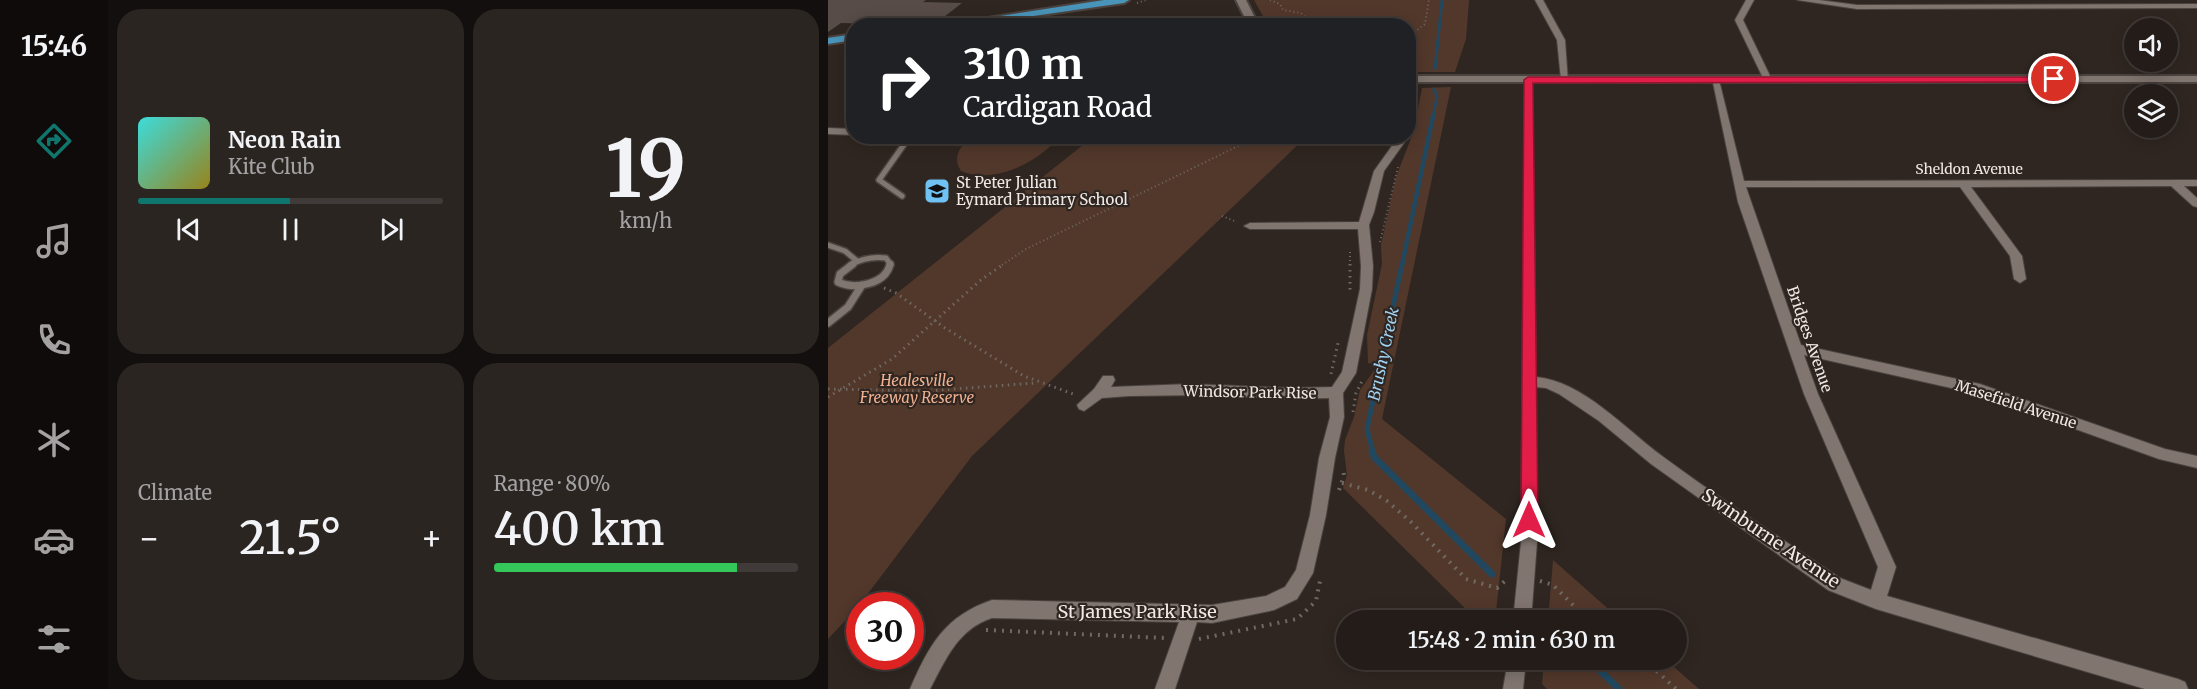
<!DOCTYPE html>
<meta charset="utf-8">
<style>
body{margin:0;font-family:Merriweather,serif;background:#2b2522;color:#f1f3f6;height:100vh;display:flex;flex-direction:column;font-size:22px;white-space:nowrap}
*{box-sizing:border-box;margin:0}
p{font-size:20px;color:#a3a1a2}
.icon{flex:none;width:33px;height:33px;fill:none;stroke:currentColor;stroke-width:2;stroke-linecap:round;stroke-linejoin:round}
.map{position:relative;flex:1;overflow:hidden}
.panel{display:flex;flex-direction:column;gap:9px;padding:9px;background:#130f0e;width:720px}
.panel>*{flex:none}
.banner{position:absolute;left:18px;top:18px;width:570px;height:126px;border-radius:24px;box-shadow:0 3px 15px #0003,0 0 0 2px #403a38;background:#202124;color:#fff;overflow:hidden}
.tools{position:absolute;left:1296px;top:18px;display:grid;gap:12px}
.tools a{display:grid;place-items:center;width:54px;height:54px;border-radius:50%;background:#231c19;box-shadow:0 3px 15px #0003,0 0 0 2px #403a38;font-size:30px}
.speed{position:absolute;left:18px;top:592px;display:flex;gap:12px;font-size:30px;font-weight:700;text-align:center}
.speed>*{display:grid;place-content:center;width:78px;height:78px;border-radius:50%;background:#231c19;box-shadow:0 3px 15px #0003,0 0 0 2px #403a38;line-height:1}
.speed .limit{border:9px solid #d22;background:#fff;color:#111}
.pin{position:absolute;display:grid;place-items:center;width:51px;height:51px;color:#fff;margin:-26px;border:3px solid #fff;border-radius:50%;box-shadow:0 2px 6px #0007}
.me{position:absolute;width:66px;margin:-33px;rotate:0deg;stroke-linejoin:round;filter:drop-shadow(0 0 4px #0008)}
.turn{display:flex;align-items:center;gap:21px;height:126px;padding:0 18px;font-size:27px}
.turn .icon{width:78px;height:78px;stroke-width:2.5}
.turn b{display:block;font-size:42px;line-height:51px}
.big{font-size:45px;font-weight:600;line-height:1.1}
.panel .card{flex:1;display:flex;flex-direction:column;justify-content:center;gap:9px;min-width:0;padding:0 21px;border-radius:24px;background:#2b2522}
.panel .dial{align-items:center;gap:0}
.dial b{font-size:78px;line-height:1}
.song{display:flex;align-items:center;gap:18px}
.cover{width:72px;height:72px;border-radius:9px;background:linear-gradient(135deg,hsl(180 70% 55%),hsl(50 70% 35%))}
.played{height:6px;border-radius:3px;background:linear-gradient(90deg,#0f766e 50%,#403a38 50%)}
.keys{display:flex;justify-content:space-around;direction:ltr}
.heat{display:flex;justify-content:space-between;align-items:center;font-size:33px;direction:ltr}
.charge{height:9px;border-radius:4px;background:linear-gradient(90deg,#34c759 80%,#403a38 0)}
.panel .tiles{flex:1;display:grid;gap:9px;grid-template-columns:repeat(2,1fr)}
.trip{position:absolute;left:508px;top:610px;width:351px;height:60px;border-radius:30px;background:#231c19;box-shadow:0 3px 15px #0003,0 0 0 2px #403a38;font-weight:600;line-height:60px;text-align:center}
main{display:flex;flex:1;min-height:0}
.menu{display:flex;flex-direction:column;width:108px;justify-content:space-around;align-items:center;background:#0e0b0a;color:#a3a1a2}
.menu .icon{width:42px;height:42px}
.menu .active{color:#0f766e}
.menu b{font-size:27px;color:#f1f3f6}
.map>svg:first-child{display:block}
.green{fill:#52382b}
.lines{fill:none;stroke-linecap:round;stroke-linejoin:round}
.stream-far3{stroke:#22485f;stroke-width:3}
.stream-far2{stroke:#22485f;stroke-width:4.5}
.stream-far1{stroke:#22485f;stroke-width:5}
.stream{stroke:#22485f;stroke-width:7}
.building{fill:#574c47}
.service-far1-casing{stroke:#4b433f;stroke-width:8}
.service-casing{stroke:#4b433f;stroke-width:10}
.minor-casing{stroke:#4b433f;stroke-width:2}
.tertiary-casing{stroke:#4b433f;stroke-width:4}
.primary-casing{stroke:#4b433f;stroke-width:4}
.path-far2{stroke:#706863;stroke-width:2;stroke-dasharray:1 3;stroke-linecap:butt}
.path-far1{stroke:#706863;stroke-width:3;stroke-dasharray:1.5 4.5;stroke-linecap:butt}
.path{stroke:#706863;stroke-width:4;stroke-dasharray:2 6;stroke-linecap:butt}
.service-far1{stroke:#80756f;stroke-width:5}
.service{stroke:#80756f;stroke-width:7}
.minor{fill:#80756f;fill-rule:evenodd}
.tertiary{fill:#80756f;fill-rule:evenodd}
.primary{fill:#4994b9;fill-rule:evenodd}
.route{fill:#e11d48;stroke:#92132f;stroke-width:1.5}
.labels{text-anchor:middle;dominant-baseline:central;stroke-width:4.5;stroke-linejoin:round;paint-order:stroke}
.far-street-label{font-size:14px;fill:#efe8e5;stroke:#2f2621}
.poi-label{font-size:15px;fill:#efe8e5;stroke:#2f2621;text-anchor:start}
.street-label{font-size:15px;fill:#efe8e5;stroke:#2f2621}
.park-label{font-size:15px;font-style:italic;fill:#f1b190;stroke:#2f2621}
.water-label{font-size:16px;font-style:italic;fill:#a1d4f5;stroke:#2f2621}
.near-street-label{font-size:18px;fill:#efe8e5;stroke:#2f2621}
</style>
<main>
<nav class="menu">
<b>15:46</b>
<svg class="icon active" aria-label="directions" viewBox="0 0 24 24"><path d="M12 3l9 9-9 9-9-9zM9 14v-3h6M13 9l2 2-2 2"/></svg>
<svg class="icon" aria-label="music" viewBox="0 0 24 24"><path d="M9 18V5l10-2v13"/><circle cx="6" cy="18" r="3"/><circle cx="16" cy="16" r="3"/></svg>
<svg class="icon" aria-label="phone" viewBox="0 0 24 24"><path d="M5 4h4l2 5-3 2q2 4 5 5l2-3 5 2v4C11 20 4 13 5 4z"/></svg>
<svg class="icon" aria-label="climate" viewBox="0 0 24 24"><path d="M12 3v18M4 7l16 10M4 17L20 7"/></svg>
<svg class="icon" aria-label="car" viewBox="0 0 24 24"><path d="M5 17H2v-5l4-1 3-4h7l3 4 3 1v5h-3M9 17h6M6 11h13"/><circle cx="7" cy="17" r="2"/><circle cx="17" cy="17" r="2"/></svg>
<svg class="icon" aria-label="filters" viewBox="0 0 24 24"><path d="M4 7h16M4 17h16"/><circle cx="9" cy="7" r="2"/><circle cx="15" cy="17" r="2"/></svg>
</nav>
<section class="panel">
<div class="tiles">
<div class="card">
<div class="song"><i class="cover"></i><div><b>Neon Rain</b><p>Kite Club</p></div></div>
<div class="played"></div>
<div class="keys"><svg class="icon" aria-label="previous" viewBox="0 0 24 24"><path d="M18 5L8 12l10 7zM5 5v14"/></svg><svg class="icon" aria-label="pause" viewBox="0 0 24 24"><path d="M8 5v14M16 5v14"/></svg><svg class="icon" aria-label="next" viewBox="0 0 24 24"><path d="M6 5l10 7-10 7zM19 5v14"/></svg></div>
</div>
<div class="card dial"><b>19</b><p>km/h</p></div>
<div class="card"><p>Climate</p>
<div class="heat"><a>−</a><b class="big">21.5°</b><a>+</a></div>
</div>
<div class="card"><p>Range · 80%</p><b class="big">400 km</b><div class="charge"></div></div>
</div>
</section>
<div class="map">
<svg width="1369" height="689" viewBox="0 0 1369 689">
<rect width="100%" height="100%" fill="#2f2621"/>
<path class="green" d="M426,0H641L638,39L627,72H581L580,26L440,25Z
M623,87L554,419L678,519L667,621H650L515,488L519,475L516,451L517,440L526,417L532,390L550,365L540,363L539,335L554,264L553,245L568,177L585,133L594,88Z
M142,136H232V137C209,162 168,185 133,171C124,157 132,148 142,136Z
M265,137H478L144,456L29,608L0,639V348Z
M725,560L794,621H720Z
M716,660H838L871,689H719L714,684Z"/>
<g class="lines">
<path class="stream-far3" d="M607,69L614,0
M605,117L609,97L606,89"/>
<path class="stream-far2" d="M574,265L605,116"/>
<path class="stream-far1" d="M545,452L539,429L574,264"/>
<path class="stream" d="M544,451L546,457L664,574
M761,660L791,689"/>
</g>
<path class="building" d="M0,0H98L95,2L134,3L116,17H74L54,24L13,23L0,32Z"/>
<g class="lines">
<g class="service-far1-casing">
<path id="service-far1" d="M74,196L51,180L82,136
M0,245L17,251L29,261
M22,265C33,259 45,256 58,258L63,265"/>
</g>
<g class="service-casing">
<path id="service" d="M25,264L12,274L10,282C27,290 58,284 62,264
M0,323L20,307L34,285"/>
</g>
<g class="minor-casing">
<path id="minor" d="M707,0H715L737,40L740,82L733,80L729,40Z
M918,0H926L915,20L944,80L943,82L936,80L907,20Z
M969,0H991L1029,5L1369,4V8L1029,9Z
M586,76L590,79L585,119L580,122L582,79Z
M697,78L704,80L708,377C755,381 797,429 834,456C892,499 953,538 1012,578L1043,590L1050,567L976,394L910,202L884,78L891,80L916,181L1369,180V186H1356L1369,198V207L1365,206L1343,186L1143,187L1194,256L1198,279L1192,283L1186,279L1182,256L1132,187H918L973,345L1152,384L1337,449L1369,456V468L1331,459L1150,394L976,355L990,394L1068,567L1059,596L1350,679L1357,682L1360,689H1317L1048,609L1000,590L823,464L771,421L731,394L718,388L708,387L709,542L703,621H685L693,542Z
M0,128L26,129V135L0,134Z
M580,135L581,136L556,171L546,212L541,225L545,266L544,289L528,373L515,393L516,417L507,458L498,515L485,573L469,599L446,610L384,623L369,622L347,689H327L351,622L164,618C130,629 118,659 102,689H82C101,645 117,616 164,600L384,605L438,596L457,587L468,570L482,515L491,458L502,417L501,398L464,399L377,395L301,396L274,398L256,411L251,409L249,405L266,389L275,376H285L287,380L283,387L361,384L464,388L504,387L514,372L532,289L533,266L530,229H422L416,226L422,223L531,222L546,171L571,136Z
M680,660H698L695,689H675Z"/>
</g>
<g class="tertiary-casing">
<path id="tertiary" d="M408,0H418L431,26H421Z
M580,76H1369V82H580Z"/>
</g>
<g class="primary-casing">
<path id="primary" d="M276,0H301L296,3L137,26H108Z
M26,34V40L0,44V38Z"/>
</g>
<path class="path-far2" d="M442,0L452,4L455,10L473,13L487,26
M309,3L318,0
M580,37L597,24L601,0
M394,216L409,222
M552,242L570,167
M522,252V265
M174,265L198,249L431,136"/>
<path class="path-far1" d="M522,264V290
M56,288L68,293L117,328L196,376L248,395
M503,374L510,343
M0,389L100,391L207,383
M0,397L64,359L154,279L176,264
M525,412L528,393L534,381"/>
<path class="path" d="M514,483L540,490L559,501L582,521L638,579L669,588L677,581H682
M511,490L516,476L515,468
M712,581L725,585L761,621
M158,630L337,638
M371,639L469,619L488,601L493,576
M817,660L848,689"/>
<use href="#service-far1" class="service-far1"/>
<use href="#service" class="service"/>
<use href="#minor" class="minor"/>
<use href="#tertiary" class="tertiary"/>
<use href="#primary" class="primary"/>
</g>
<path class="route" d="M700,77H1226L1230,79L1226,82L705,83L710,520L707,525L701,527L695,525L693,520L696,80Z"/>
<defs>
<g id="school-square" transform="scale(1.35)"><rect x="-9" y="-9" width="18" height="18" rx="4" fill="#70c1f4" stroke="#2f2621"/><path d="M0-5L7-2L0 1L-7-2ZM-4 1L0 2.5L4 1V4Q0 6-4 4Z" fill="#111"/></g>
</defs>
<g fill-rule="evenodd">
<use href="#school-square" x="109" y="191"/>
</g>
<g class="labels">
<g class="far-street-label">
<text x="1141" y="169">Sheldon Avenue</text>
</g>
<g class="poi-label">
<text x="128" y="182">St Peter Julian<tspan x="128" dy="17">Eymard Primary School</tspan></text>
</g>
<g class="street-label">
<text transform="translate(982 339) rotate(71)">Bridges Avenue</text>
<text transform="translate(422 392) rotate(1)">Windsor Park Rise</text>
<text transform="translate(1188 404) rotate(18)">Masefield Avenue</text>
</g>
<g class="park-label">
<text x="89" y="380">Healesville<tspan x="89" dy="17">Freeway Reserve</tspan></text>
</g>
<g class="water-label">
<text transform="translate(555 354) rotate(-78)">Brushy Creek</text>
</g>
<g class="near-street-label">
<text transform="translate(943 538) rotate(34)">Swinburne Avenue</text>
<text x="309" y="611">St James Park Rise</text>
</g>
</g>
</svg>
<div class="tools">
<a><svg class="icon" aria-label="sound" viewBox="0 0 24 24"><path d="M4 9h4l5-4v14l-5-4H4zM17 9q2 3 0 6"/></svg></a>
<a><svg class="icon" aria-label="layers" viewBox="0 0 24 24"><path d="M12 4l9 5-9 5-9-5zM3 14l9 5 9-5"/></svg></a>
</div>
<div class="speed"><div class="limit">30</div></div>
<div class="pin" style="left:1226px;top:79px;background:#d93025"><svg class="icon" aria-label="arrive" viewBox="0 0 24 24"><path d="M6 21V4h12l-3 4 3 4H6"/></svg></div>
<svg class="me" style="left:701px;top:520px" viewBox="-20 -20 40 40"><path d="M0-17L14 15 0 8-14 15z" fill="#e11d48" stroke="#fff" stroke-width="4"/></svg>
<div class="trip">15:48 · 2 min · 630 m</div>
<div class="banner">
<div class="turn"><svg class="icon" aria-label="right" viewBox="0 0 24 24"><path d="M7 20v-9h11M14 6l5 5-5 5"/></svg><div><b>310 m</b>Cardigan Road</div></div>
</div>
</div>
</main>
